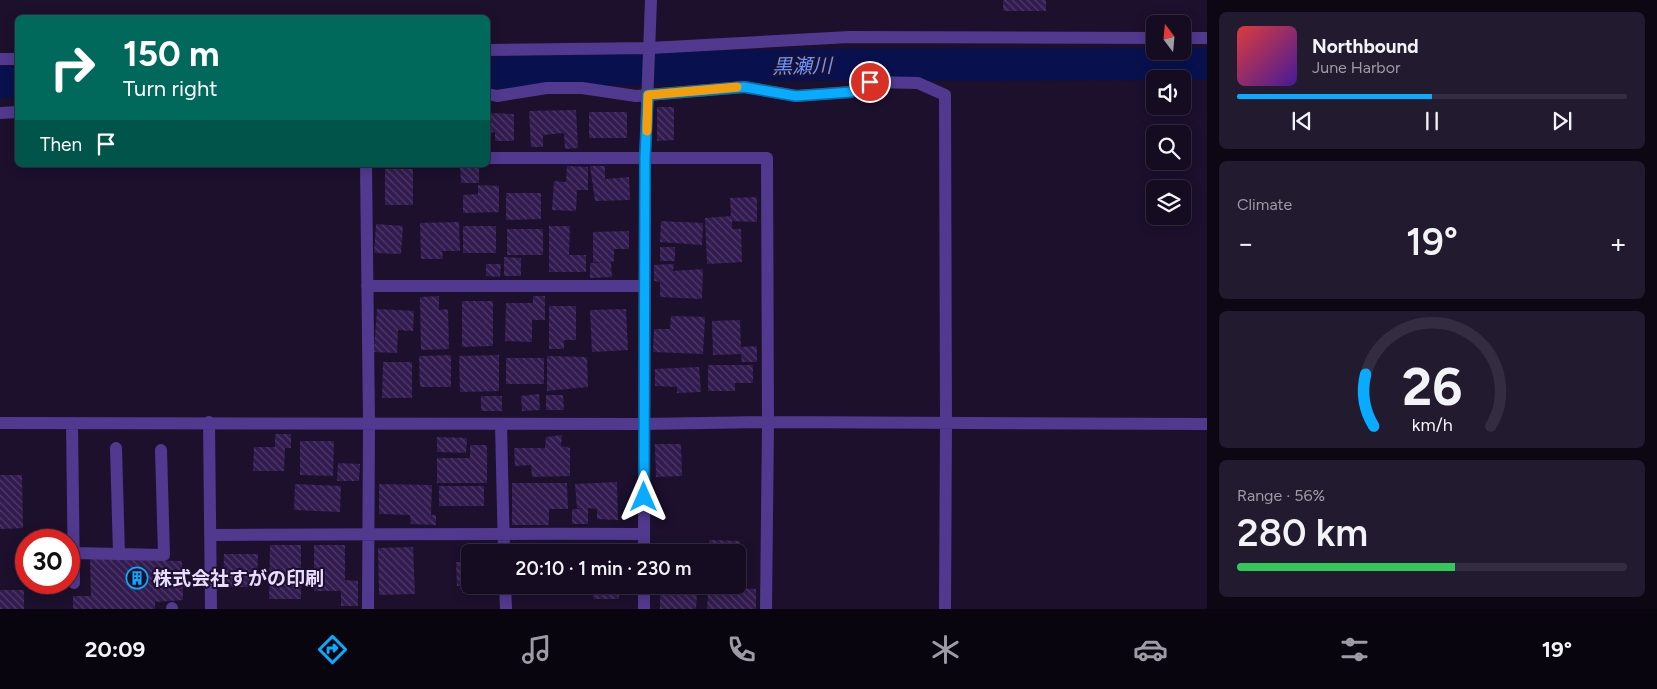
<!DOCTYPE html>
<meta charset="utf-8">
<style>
body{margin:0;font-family:Figtree,"Noto Sans JP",sans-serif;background:#221a2f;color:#f1f3f6;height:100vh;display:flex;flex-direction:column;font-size:19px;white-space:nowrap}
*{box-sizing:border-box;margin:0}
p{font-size:16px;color:#9d9ba5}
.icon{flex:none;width:28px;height:28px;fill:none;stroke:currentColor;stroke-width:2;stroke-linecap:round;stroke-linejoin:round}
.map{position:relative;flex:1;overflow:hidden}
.side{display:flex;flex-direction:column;gap:12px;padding:12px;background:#0c0713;width:450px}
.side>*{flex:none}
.hud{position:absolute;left:15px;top:15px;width:475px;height:152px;border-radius:8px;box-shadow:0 2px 12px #0003,0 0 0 1px #342c40;background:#00695c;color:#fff;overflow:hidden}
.needle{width:32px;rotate:344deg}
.controls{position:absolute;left:1146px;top:15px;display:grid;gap:10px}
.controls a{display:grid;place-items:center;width:45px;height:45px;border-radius:8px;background:#150c22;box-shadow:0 2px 12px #0003,0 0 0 1px #342c40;font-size:25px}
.speed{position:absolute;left:15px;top:529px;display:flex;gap:10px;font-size:25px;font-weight:700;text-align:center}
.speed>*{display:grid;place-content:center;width:65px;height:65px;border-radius:50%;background:#150c22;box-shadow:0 2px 12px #0003,0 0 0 1px #342c40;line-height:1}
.speed .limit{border:8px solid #d22;background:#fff;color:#111}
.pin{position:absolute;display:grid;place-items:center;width:42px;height:42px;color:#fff;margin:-21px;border:2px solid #fff;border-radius:50%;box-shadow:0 1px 5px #0007}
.me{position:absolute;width:55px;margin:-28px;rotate:0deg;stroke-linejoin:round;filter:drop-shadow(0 0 4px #0008)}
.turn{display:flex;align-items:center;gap:18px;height:105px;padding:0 25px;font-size:22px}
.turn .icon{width:65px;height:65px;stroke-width:2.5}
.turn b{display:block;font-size:35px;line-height:42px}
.then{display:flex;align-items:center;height:48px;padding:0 25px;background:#0003;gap:10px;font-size:19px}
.big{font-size:38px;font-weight:600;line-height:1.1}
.side .card{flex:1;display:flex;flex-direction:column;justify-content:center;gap:8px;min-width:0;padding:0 18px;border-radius:8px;background:#221a2f}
.side .dial{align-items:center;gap:0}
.dial svg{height:130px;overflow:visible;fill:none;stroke:#342c40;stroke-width:7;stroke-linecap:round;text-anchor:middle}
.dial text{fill:#f1f3f6;stroke:none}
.song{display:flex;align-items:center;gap:15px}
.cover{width:60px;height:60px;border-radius:8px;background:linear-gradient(135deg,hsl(0 70% 55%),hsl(260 70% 35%))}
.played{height:5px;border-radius:2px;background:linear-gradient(90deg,#08abff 50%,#342c40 50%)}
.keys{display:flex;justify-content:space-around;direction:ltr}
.heat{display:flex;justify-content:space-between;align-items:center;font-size:28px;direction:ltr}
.charge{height:8px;border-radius:4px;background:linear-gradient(90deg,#34c759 56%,#342c40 0)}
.trip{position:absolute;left:461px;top:544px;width:285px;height:50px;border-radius:8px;background:#150c22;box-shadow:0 2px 12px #0003,0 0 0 1px #342c40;font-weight:600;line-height:50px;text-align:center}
.dock{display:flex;height:80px;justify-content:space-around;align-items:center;background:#08050e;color:#9d9ba5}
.dock .icon{width:35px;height:35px}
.dock .on{color:#08abff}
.dock b{font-size:22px;color:#f1f3f6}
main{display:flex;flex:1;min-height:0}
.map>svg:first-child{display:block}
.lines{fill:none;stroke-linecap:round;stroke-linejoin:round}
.river{stroke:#08114e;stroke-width:32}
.building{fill:url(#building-back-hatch)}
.minor{stroke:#51398f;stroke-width:12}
.route-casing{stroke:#056fa6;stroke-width:12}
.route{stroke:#08abff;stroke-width:9}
.slow{stroke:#f59e0b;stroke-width:9}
.labels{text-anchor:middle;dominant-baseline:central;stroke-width:4;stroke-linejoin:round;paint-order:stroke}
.poi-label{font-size:19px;font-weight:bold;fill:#e9dcff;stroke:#1c102d;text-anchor:start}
.water-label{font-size:20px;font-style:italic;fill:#6a96ff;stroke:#1c102d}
</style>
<main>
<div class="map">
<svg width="1207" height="609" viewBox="0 0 1207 609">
<defs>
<pattern id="building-back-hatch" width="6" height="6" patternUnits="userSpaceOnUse" patternTransform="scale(1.25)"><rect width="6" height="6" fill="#321b4f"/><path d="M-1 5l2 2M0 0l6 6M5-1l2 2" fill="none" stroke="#503c69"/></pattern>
</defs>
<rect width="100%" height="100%" fill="#1c102d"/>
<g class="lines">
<path class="river" d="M488,73L802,65L1207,64
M0,82H18"/>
</g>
<path class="building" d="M1003,0H1046V11H1003Z
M657,107H674V140L657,141Z
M576,110L578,148L565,149L564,133L543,135V147H531L529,111Z
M589,112H627V138H589Z
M488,113L514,114V141H495V132L488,133Z
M567,166L588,167V190H577L576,211L552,210L554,181L566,182Z
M590,166H605V179L629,177L630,200L595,201Z
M460,167H479V183H461Z
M385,169H413V205H385Z
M478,185L499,186V212L463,213V195L478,194Z
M506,193H541V219L506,220Z
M757,197V222L732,221V229H741L742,262L707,264L705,218L731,216L730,198Z
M661,221L703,223L702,245L660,242Z
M459,222L460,251H442L443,259H421L420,223Z
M376,224L403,226L401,254L374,253Z
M463,226H496V253H463Z
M549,226H570L569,255H586V272H549Z
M507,229H543V255H507Z
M629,231V249H614V261L611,262L612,277L590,278V263L606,262H593V232Z
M660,247H675V261H660Z
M504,257L521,258V276H504Z
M486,264H501L500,277L486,276Z
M674,264L673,271L703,269L702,299L660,297V282L654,281V265Z
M439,296V310L448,309L449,349L421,350L420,297Z
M533,296H545V320H532V342L505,341L506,303H533Z
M462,301H493V346L462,347Z
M549,306H576V340H564V349H549Z
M377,309L414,311L413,331L398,330L397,353L374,352Z
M626,309L628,350L592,352L590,310Z
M671,316L705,317L703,354L653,352L654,329H670Z
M740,320L741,347L757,346V362H742L741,354L713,355L712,321Z
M451,355V387H420L419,356Z
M499,355V391L460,392L459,356Z
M547,356L587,357L588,387L547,391Z
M506,358H544V384H506Z
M383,362H412V398H382Z
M708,365H753V383H735V391H708Z
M699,367L701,392L677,393V387L655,386V369Z
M539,394L540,410L522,411L521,396Z
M546,395H563L564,410H546Z
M481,396H502V411H481Z
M275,434H291V448H285L284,471H253L254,447H275Z
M562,435L561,446L570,448V476L532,477L531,465L515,466L514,448H545L546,437Z
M437,437L467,438L466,453L437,452Z
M300,441H334L333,476L300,475Z
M655,444H681L682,476L656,477Z
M470,445H487V483H437V458H470Z
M338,463L360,464L359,481H337Z
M0,475H22L23,528L0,529Z
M617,482L618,520L597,519V509L588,508V524H572V509H584L577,508L575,484Z
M512,483H567L568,509H549V525H512Z
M295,484L341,486L340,512L294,510Z
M379,484L432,485L431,515H436V525L411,524L410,515L379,514Z
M439,486H484V506H439Z
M709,540L740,541V571H738V552H709Z
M608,544V552H592V545Z
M270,545H301V599H269Z
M314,545H345V580L358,581V606H341V591H314Z
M413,547L415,594L379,595L378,548Z
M224,554H258L257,587H223Z
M90,559L182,561L183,600L155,602V609H73V596H91Z
M456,562H470V586H457Z
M593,585H619V599H593Z
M738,588L756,589V609H707L708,594L739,595Z
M0,590H24V609H0Z
M660,593L697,594L696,609H660Z"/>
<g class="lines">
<path class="minor" d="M1182,38H1207
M488,50L650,48L849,37L1155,38
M0,59H18
M488,94L497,96L547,88H582L636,96L744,87L796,96L851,92L871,82L918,83L945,95L946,423L945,609
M0,113L18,112
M488,158H767L768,422L766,609
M366,165L369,423L368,609
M367,286H645
M209,422L211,609
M0,423L643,424L768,422L1207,424
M72,423L74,583
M501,424L504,552
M116,448L119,554
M212,535C356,535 500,533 644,534
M644,552L645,157L651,0
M73,553L164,555L161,450
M505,585L506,609
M644,585V609
M172,608V609"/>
</g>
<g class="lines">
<g class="route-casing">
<path id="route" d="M644,497L645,157L648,95L744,87L796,96L851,92L870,82"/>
</g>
<use href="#route" class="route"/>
<path class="slow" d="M647,131L648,95L737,87"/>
</g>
<defs>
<g id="building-ring" transform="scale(1.125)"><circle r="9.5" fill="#1c102d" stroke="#08abff" stroke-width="1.5"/><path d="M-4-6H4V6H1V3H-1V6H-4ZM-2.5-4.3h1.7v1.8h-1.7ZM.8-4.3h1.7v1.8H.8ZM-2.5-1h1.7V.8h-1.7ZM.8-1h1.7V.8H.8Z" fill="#08abff"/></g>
</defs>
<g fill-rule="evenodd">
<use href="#building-ring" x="137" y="578"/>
</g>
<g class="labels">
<g class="poi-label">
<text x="153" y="578">株式会社すがの印刷</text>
</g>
<g class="water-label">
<text transform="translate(802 66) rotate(-1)">黒瀬川</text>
</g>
</g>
</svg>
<div class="controls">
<a><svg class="needle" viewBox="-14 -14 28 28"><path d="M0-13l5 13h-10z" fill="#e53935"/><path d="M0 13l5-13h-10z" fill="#9d9ba5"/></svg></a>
<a><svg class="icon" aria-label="sound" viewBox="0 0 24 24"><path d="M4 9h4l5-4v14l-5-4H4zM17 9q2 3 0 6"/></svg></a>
<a><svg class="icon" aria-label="search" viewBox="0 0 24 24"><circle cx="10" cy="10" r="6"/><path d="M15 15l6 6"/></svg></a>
<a><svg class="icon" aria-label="layers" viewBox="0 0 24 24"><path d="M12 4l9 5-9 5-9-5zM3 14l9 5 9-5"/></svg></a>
</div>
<div class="speed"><div class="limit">30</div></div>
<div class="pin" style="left:870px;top:82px;background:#d93025"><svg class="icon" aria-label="arrive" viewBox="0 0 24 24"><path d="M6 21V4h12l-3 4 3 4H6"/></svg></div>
<svg class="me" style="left:644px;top:497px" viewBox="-20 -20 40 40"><path d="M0-17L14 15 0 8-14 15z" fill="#08abff" stroke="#fff" stroke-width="4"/></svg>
<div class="trip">20:10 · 1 min · 230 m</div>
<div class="hud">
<div class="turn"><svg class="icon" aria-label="right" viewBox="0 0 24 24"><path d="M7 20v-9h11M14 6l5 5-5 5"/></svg><div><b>150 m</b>Turn right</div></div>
<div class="then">Then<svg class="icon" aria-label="arrive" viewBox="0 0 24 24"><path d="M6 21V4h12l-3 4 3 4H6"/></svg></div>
</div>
</div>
<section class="side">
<div class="card">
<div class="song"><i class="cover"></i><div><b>Northbound</b><p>June Harbor</p></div></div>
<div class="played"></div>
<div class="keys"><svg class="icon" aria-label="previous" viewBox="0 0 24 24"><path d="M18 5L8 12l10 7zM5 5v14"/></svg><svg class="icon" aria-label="pause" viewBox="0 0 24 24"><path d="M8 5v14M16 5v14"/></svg><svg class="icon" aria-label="next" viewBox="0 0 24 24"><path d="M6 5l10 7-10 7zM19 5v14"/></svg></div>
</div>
<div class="card"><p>Climate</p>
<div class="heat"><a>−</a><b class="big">19°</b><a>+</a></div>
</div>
<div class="card dial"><svg viewBox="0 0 100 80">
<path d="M14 69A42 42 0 1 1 86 69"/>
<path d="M14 69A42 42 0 0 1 9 37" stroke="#08abff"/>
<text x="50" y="56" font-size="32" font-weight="700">26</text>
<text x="50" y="72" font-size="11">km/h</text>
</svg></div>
<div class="card"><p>Range · 56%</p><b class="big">280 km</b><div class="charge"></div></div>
</section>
</main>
<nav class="dock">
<b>20:09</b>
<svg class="icon on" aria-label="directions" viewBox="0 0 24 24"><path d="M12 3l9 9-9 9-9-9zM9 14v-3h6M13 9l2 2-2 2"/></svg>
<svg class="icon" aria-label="music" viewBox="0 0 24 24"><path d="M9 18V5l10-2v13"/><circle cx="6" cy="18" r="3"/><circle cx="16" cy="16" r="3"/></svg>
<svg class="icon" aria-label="phone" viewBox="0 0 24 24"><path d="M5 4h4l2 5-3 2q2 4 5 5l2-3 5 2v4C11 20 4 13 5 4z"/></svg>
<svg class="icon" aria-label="climate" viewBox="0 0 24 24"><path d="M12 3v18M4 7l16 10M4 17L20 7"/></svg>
<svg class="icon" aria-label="car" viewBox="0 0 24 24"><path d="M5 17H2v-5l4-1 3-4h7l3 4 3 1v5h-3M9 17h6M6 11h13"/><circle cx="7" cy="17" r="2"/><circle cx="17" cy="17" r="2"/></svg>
<svg class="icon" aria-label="filters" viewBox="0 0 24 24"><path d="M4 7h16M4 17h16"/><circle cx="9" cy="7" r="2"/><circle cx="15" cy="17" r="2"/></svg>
<b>19°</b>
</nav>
